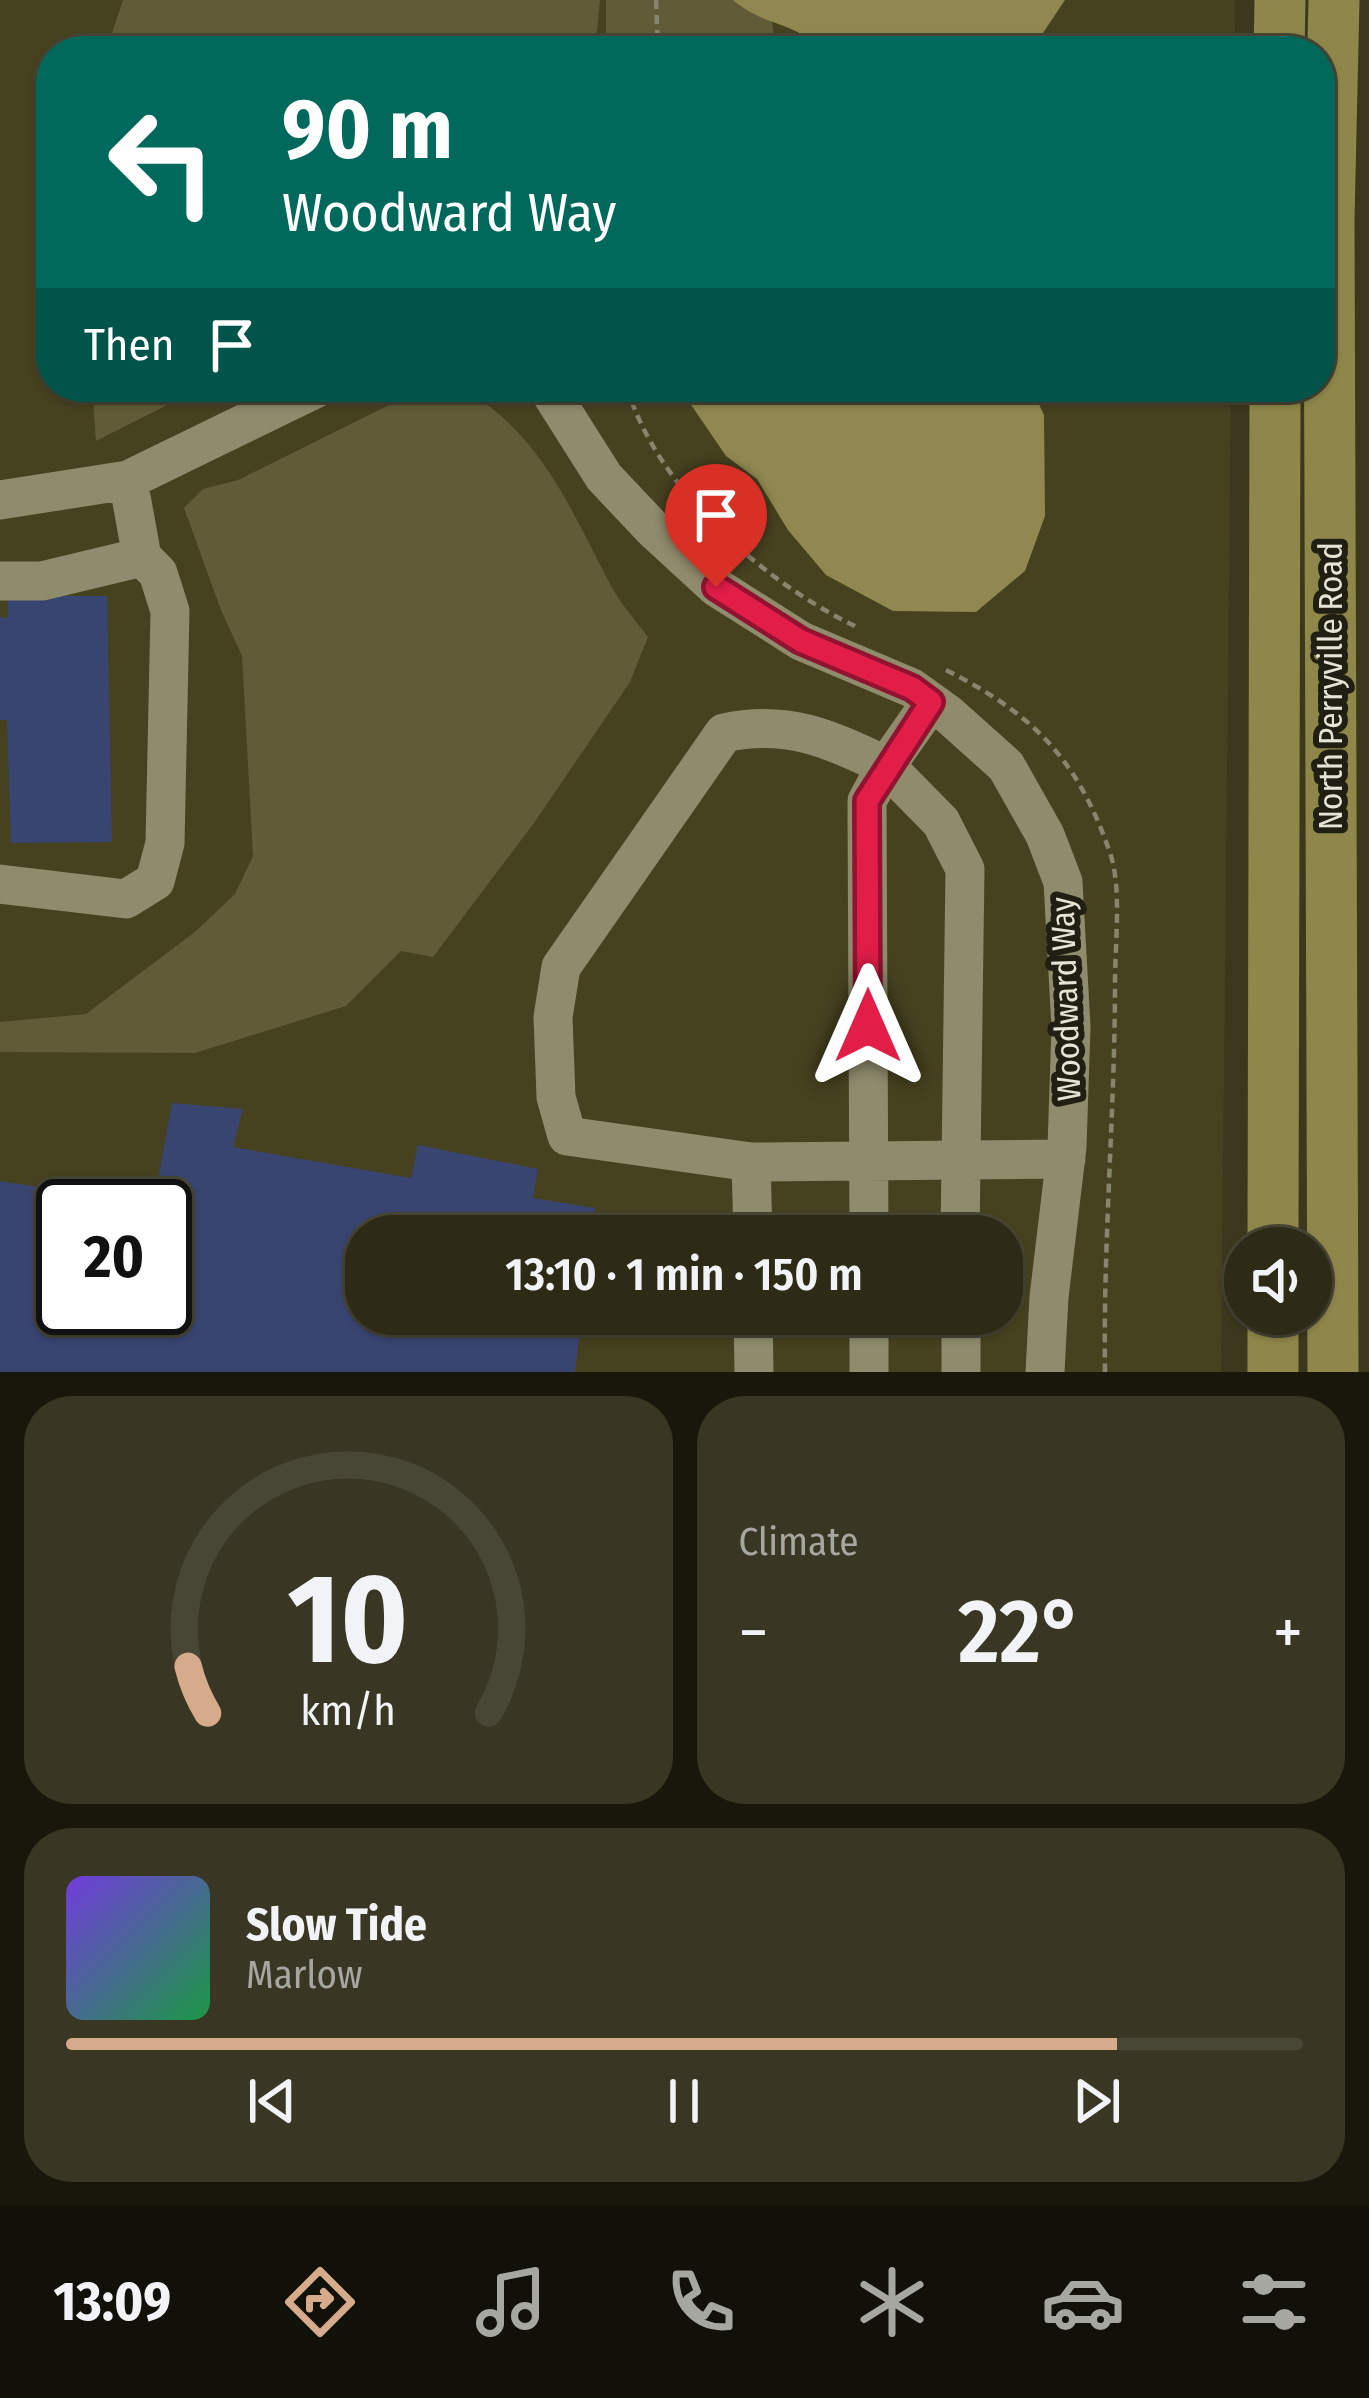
<!DOCTYPE html>
<meta charset="utf-8">
<style>
body{margin:0;font-family:"Fira Sans Condensed",sans-serif;background:#393623;color:#f1f3f6;height:100vh;display:flex;flex-direction:column;font-size:45px;white-space:nowrap}
*{box-sizing:border-box;margin:0}
p{font-size:39px;color:#a7a7a1}
.icon{flex:none;width:66px;height:66px;fill:none;stroke:currentColor;stroke-width:2;stroke-linecap:round;stroke-linejoin:round}
.map{position:relative;height:1372px;overflow:hidden}
.drawer{display:flex;flex-direction:column;gap:24px;padding:24px;background:#19170c;flex:1}
.drawer>*{flex:none}
.banner{position:absolute;left:36px;top:36px;width:1299px;height:366px;border-radius:48px;box-shadow:0 3px 9px #0004,0 0 0 3px #484635;background:#00695c;color:#fff;overflow:hidden}
.fabs{position:absolute;left:1224px;top:1227px;display:grid;gap:24px}
.fabs a{display:grid;place-items:center;width:108px;height:108px;border-radius:50%;background:#2d2a16;box-shadow:0 3px 9px #0004,0 0 0 3px #484635;font-size:60px}
.speed{position:absolute;left:36px;top:1179px;display:flex;gap:24px;font-size:60px;font-weight:700;text-align:center}
.speed>*{display:grid;place-content:center;width:156px;height:156px;border-radius:50%;background:#2d2a16;box-shadow:0 3px 9px #0004,0 0 0 3px #484635;line-height:1}
.speed .limit{border:6px solid #111;border-radius:18px;background:#fff;color:#111}
.pin{position:absolute;display:grid;place-items:center;width:102px;height:102px;color:#fff;margin:-123px -51px;border-radius:50% 50% 50% 0;rotate:-45deg;box-shadow:0 0 12px #0007}
.pin .icon{rotate:45deg}
.me{position:absolute;width:132px;margin:-66px;rotate:0deg;stroke-linejoin:round;filter:drop-shadow(0 0 9px #0008)}
.turn{display:flex;align-items:center;gap:42px;height:252px;padding:0 48px;font-size:54px}
.turn .icon{width:156px;height:156px;stroke-width:2.5}
.turn b{display:block;font-size:84px;line-height:102px}
.then{display:flex;align-items:center;height:114px;padding:0 48px;background:#0003;gap:24px;font-size:45px}
.big{font-size:90px;font-weight:600;line-height:1.1}
.drawer .tile{flex:1;display:flex;flex-direction:column;justify-content:center;gap:18px;min-width:0;padding:0 42px;border-radius:48px;background:#393623}
.drawer .dial{align-items:center;gap:0}
.dial svg{height:312px;overflow:visible;fill:none;stroke:#484635;stroke-width:7;stroke-linecap:round;text-anchor:middle}
.dial text{fill:#f1f3f6;stroke:none}
.song{display:flex;align-items:center;gap:36px}
.cover{width:144px;height:144px;border-radius:18px;background:linear-gradient(135deg,hsl(260 70% 55%),hsl(140 70% 35%))}
.played{height:12px;border-radius:6px;background:linear-gradient(90deg,#d6ab8b 85%,#484635 85%)}
.keys{display:flex;justify-content:space-around;direction:ltr}
.heat{display:flex;justify-content:space-between;align-items:center;font-size:66px;direction:ltr}
.drawer .tiles{flex:1;display:grid;gap:24px;grid-template-columns:1fr 1fr}
.tile:last-child{grid-column:span 2}
.trip{position:absolute;left:345px;top:1215px;width:678px;height:120px;border-radius:48px;background:#2d2a16;box-shadow:0 3px 9px #0004,0 0 0 3px #484635;font-weight:600;line-height:120px;text-align:center}
.tab-bar{display:flex;height:192px;justify-content:space-around;align-items:center;background:#121109;color:#a7a7a1}
.tab-bar .icon{width:84px;height:84px}
.tab-bar .current{color:#d6ab8b}
.tab-bar b{font-size:54px;color:#f1f3f6}
.map>svg:first-child{display:block}
.built{fill:#46411f;fill-rule:evenodd}
.green{fill:#615b37}
.water{fill:#908850}
.building{fill:#394571}
.lines{fill:none;stroke-linecap:round;stroke-linejoin:round}
.path{stroke:#87856e;stroke-width:4.5;stroke-dasharray:9 6;stroke-linecap:butt}
.minor{stroke:#8f8b6d;stroke-width:39}
.major{stroke:#8f874a;stroke-width:51}
.route-casing{stroke:#92132f;stroke-width:30}
.route{stroke:#e11d48;stroke-width:21}
.labels{text-anchor:middle;dominant-baseline:central;stroke-width:12;stroke-linejoin:round;paint-order:stroke}
.street-label{font-size:33px;fill:#e6e5d5;stroke:#211f13}
</style>
<div class="map">
<svg width="1369" height="1372" viewBox="0 0 1369 1372">
<rect width="100%" height="100%" fill="#3c381d"/>
<path class="built" d="M0,0H1235V51H51V387H1231L1221,1372H0ZM63,1206H165V1308H63ZM366,1236H1002V1314H366Z"/>
<path class="green" d="M123,0H600L595,51H106Z
M606,0H769L776,51H606Z
M92,387H203L96,441Z
M467,391C542,436 571,510 610,584C620,603 635,620 648,637L630,682L534,823L433,957L401,951L346,1006L195,1053L0,1052V1022L86,1014L196,931L235,894L253,856L242,656L221,610L184,508L203,489L238,480L391,404L419,396L445,399Z"/>
<path class="water" d="M733,0H1065L1031,51H823C798,22 764,27 733,0Z
M686,387H1031L1044,415L1045,516L1025,571L976,612L893,611L826,575L788,530L757,479L726,456L685,396Z"/>
<path class="building" d="M8,596H107L112,842L11,843L7,720H0V617L8,618Z
M172,1103L243,1109L233,1147L411,1178L418,1145L538,1169L533,1198L595,1208L592,1236H366V1314H582L575,1372H0V1181L104,1197L103,1206H63V1308H165V1206H153Z"/>
<g class="lines">
<path class="path" d="M656,0L658,51
M627,387C656,487 763,582 855,626
M349,399L375,387
M946,670C1033,714 1078,759 1110,853C1122,887 1115,944 1115,981C1115,1111 1103,1242 1105,1372"/>
<path class="minor" d="M547,387L604,477L653,529L716,587L801,641L912,688L948,714L1006,766L1045,835L1063,882L1071,1027L1067,1147L1049,1297L1045,1372
M128,480L142,557
M0,500L128,480L319,387
M0,581H42L142,557L158,573L170,611L165,843L155,881L126,899L0,884
M751,1162L1066,1159
M753,1236L751,1162L567,1136L556,1097L553,1017L561,967L724,733C786,719 832,739 886,766L931,702
M869,1236L867,801L886,766L941,822L965,869L960,1236
M753,1314L754,1372
M961,1314V1372
M869,1372V1314"/>
<path class="major" d="M1279,51L1280,0
M1273,1248L1275,387
M1273,1372V1314
M1333,1372L1329,219L1334,0"/>
</g>
<g class="lines">
<g class="route-casing">
<path id="route" d="M716,587L801,641L912,688L931,702L867,801L868,1026"/>
</g>
<use href="#route" class="route"/>
</g>
<g class="labels">
<g class="street-label">
<text transform="translate(1331 686) rotate(-90)">North Perryville Road</text>
<text transform="translate(1066 999) rotate(-92)">Woodward Way</text>
</g>
</g>
</svg>
<div class="fabs">
<a><svg class="icon" aria-label="sound" viewBox="0 0 24 24"><path d="M4 9h4l5-4v14l-5-4H4zM17 9q2 3 0 6"/></svg></a>
</div>
<div class="speed"><div class="limit">20</div></div>
<div class="pin" style="left:716px;top:587px;background:#d93025"><svg class="icon" aria-label="arrive" viewBox="0 0 24 24"><path d="M6 21V4h12l-3 4 3 4H6"/></svg></div>
<svg class="me" style="left:868px;top:1026px" viewBox="-20 -20 40 40"><path d="M0-17L14 15 0 8-14 15z" fill="#e11d48" stroke="#fff" stroke-width="4"/></svg>
<div class="trip">13:10 · 1 min · 150 m</div>
<div class="banner">
<div class="turn"><svg class="icon" aria-label="left" viewBox="0 0 24 24"><path d="M17 20v-9H6M10 6l-5 5 5 5"/></svg><div><b>90 m</b>Woodward Way</div></div>
<div class="then">Then<svg class="icon" aria-label="arrive" viewBox="0 0 24 24"><path d="M6 21V4h12l-3 4 3 4H6"/></svg></div>
</div>
</div>
<section class="drawer">
<div class="tiles">
<div class="tile dial"><svg viewBox="0 0 100 80">
<path d="M14 69A42 42 0 1 1 86 69"/>
<path d="M14 69A42 42 0 0 1 9 57" stroke="#d6ab8b"/>
<text x="50" y="56" font-size="32" font-weight="700">10</text>
<text x="50" y="72" font-size="11">km/h</text>
</svg></div>
<div class="tile"><p>Climate</p>
<div class="heat"><a>−</a><b class="big">22°</b><a>+</a></div>
</div>
<div class="tile">
<div class="song"><i class="cover"></i><div><b>Slow Tide</b><p>Marlow</p></div></div>
<div class="played"></div>
<div class="keys"><svg class="icon" aria-label="previous" viewBox="0 0 24 24"><path d="M18 5L8 12l10 7zM5 5v14"/></svg><svg class="icon" aria-label="pause" viewBox="0 0 24 24"><path d="M8 5v14M16 5v14"/></svg><svg class="icon" aria-label="next" viewBox="0 0 24 24"><path d="M6 5l10 7-10 7zM19 5v14"/></svg></div>
</div>
</div>
</section>
<nav class="tab-bar">
<b>13:09</b>
<svg class="icon current" aria-label="directions" viewBox="0 0 24 24"><path d="M12 3l9 9-9 9-9-9zM9 14v-3h6M13 9l2 2-2 2"/></svg>
<svg class="icon" aria-label="music" viewBox="0 0 24 24"><path d="M9 18V5l10-2v13"/><circle cx="6" cy="18" r="3"/><circle cx="16" cy="16" r="3"/></svg>
<svg class="icon" aria-label="phone" viewBox="0 0 24 24"><path d="M5 4h4l2 5-3 2q2 4 5 5l2-3 5 2v4C11 20 4 13 5 4z"/></svg>
<svg class="icon" aria-label="climate" viewBox="0 0 24 24"><path d="M12 3v18M4 7l16 10M4 17L20 7"/></svg>
<svg class="icon" aria-label="car" viewBox="0 0 24 24"><path d="M5 17H2v-5l4-1 3-4h7l3 4 3 1v5h-3M9 17h6M6 11h13"/><circle cx="7" cy="17" r="2"/><circle cx="17" cy="17" r="2"/></svg>
<svg class="icon" aria-label="filters" viewBox="0 0 24 24"><path d="M4 7h16M4 17h16"/><circle cx="9" cy="7" r="2"/><circle cx="15" cy="17" r="2"/></svg>
</nav>
